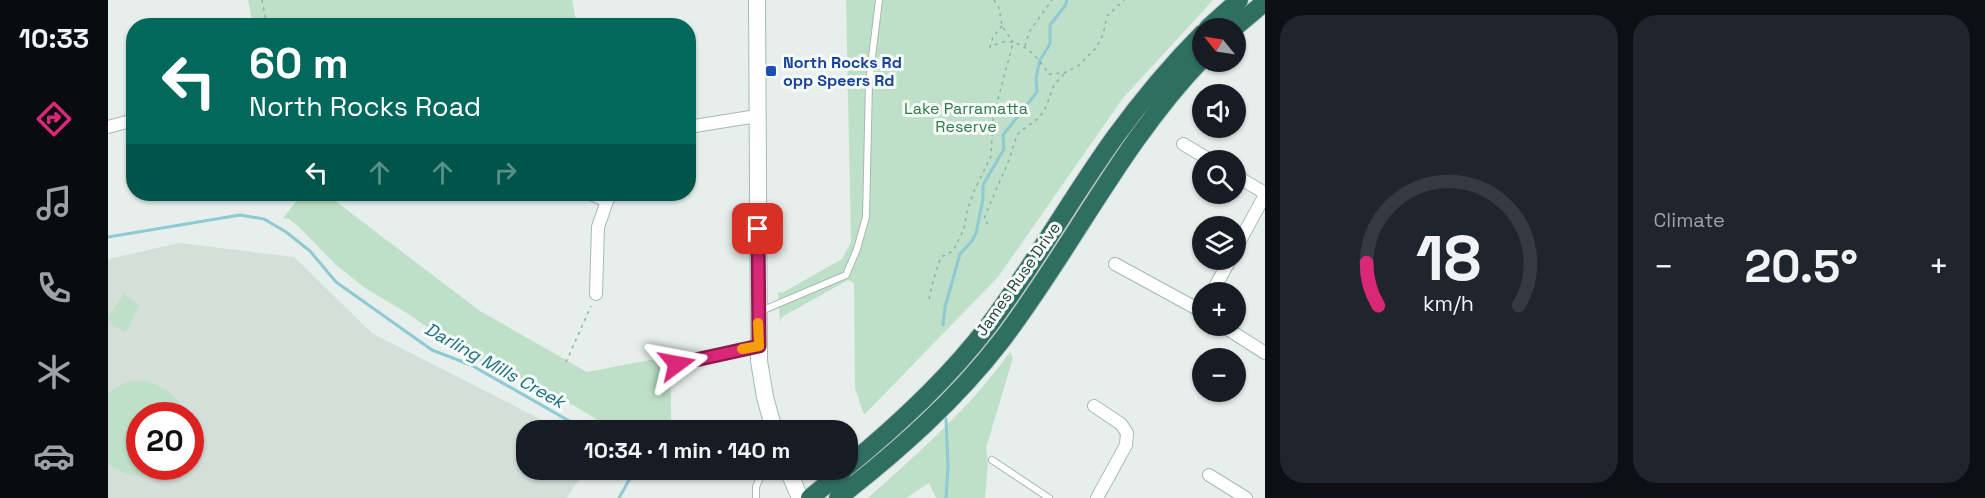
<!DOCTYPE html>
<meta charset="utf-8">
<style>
body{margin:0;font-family:"Space Grotesk",sans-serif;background:#20242c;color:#f1f3f6;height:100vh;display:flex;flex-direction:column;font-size:22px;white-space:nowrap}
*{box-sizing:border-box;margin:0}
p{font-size:20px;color:#9ea1a6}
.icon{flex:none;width:33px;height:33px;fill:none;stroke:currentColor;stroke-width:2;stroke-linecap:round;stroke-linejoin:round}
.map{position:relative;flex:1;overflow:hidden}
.panel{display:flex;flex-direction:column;gap:15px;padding:15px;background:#0d0f14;width:720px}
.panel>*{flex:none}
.banner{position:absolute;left:18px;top:18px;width:570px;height:183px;border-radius:24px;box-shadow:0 2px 4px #0004;background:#00695c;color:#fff;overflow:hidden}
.needle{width:39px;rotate:300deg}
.tools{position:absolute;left:1084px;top:18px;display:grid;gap:12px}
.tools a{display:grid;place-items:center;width:54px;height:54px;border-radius:50%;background:#171b24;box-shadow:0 2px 4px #0004;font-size:30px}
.speed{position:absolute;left:18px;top:402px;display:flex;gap:12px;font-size:30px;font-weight:700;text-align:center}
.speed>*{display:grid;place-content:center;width:78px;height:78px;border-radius:50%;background:#171b24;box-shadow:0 2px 4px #0004;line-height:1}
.speed .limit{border:9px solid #d22;background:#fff;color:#111}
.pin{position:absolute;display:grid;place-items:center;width:51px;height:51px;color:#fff;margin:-26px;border-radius:12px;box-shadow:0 3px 9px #0006}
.me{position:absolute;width:66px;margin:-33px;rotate:77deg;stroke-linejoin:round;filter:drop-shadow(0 0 4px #0008)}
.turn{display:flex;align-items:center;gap:21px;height:126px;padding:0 24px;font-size:27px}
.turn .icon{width:78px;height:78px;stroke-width:2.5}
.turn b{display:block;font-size:42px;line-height:51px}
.lanes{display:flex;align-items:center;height:57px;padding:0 24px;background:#0003;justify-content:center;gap:30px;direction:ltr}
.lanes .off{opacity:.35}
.big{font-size:45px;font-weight:800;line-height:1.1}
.panel .widget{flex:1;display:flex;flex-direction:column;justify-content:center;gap:9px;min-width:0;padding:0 21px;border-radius:24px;background:#20242c}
.panel .dial{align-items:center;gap:0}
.dial svg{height:156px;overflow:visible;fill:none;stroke:#363941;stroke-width:7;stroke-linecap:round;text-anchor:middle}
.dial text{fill:#f1f3f6;stroke:none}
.heat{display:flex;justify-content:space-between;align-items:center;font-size:33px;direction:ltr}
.panel .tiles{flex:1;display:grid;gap:15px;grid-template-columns:repeat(2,1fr)}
.trip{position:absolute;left:408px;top:420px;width:342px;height:60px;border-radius:24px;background:#171b24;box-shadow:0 2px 4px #0004;font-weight:800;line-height:60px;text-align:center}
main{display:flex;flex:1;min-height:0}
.dock{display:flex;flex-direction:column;width:108px;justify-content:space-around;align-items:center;background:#090b0e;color:#9ea1a6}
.dock .icon{width:42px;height:42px}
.dock .selected{color:#db2777}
.dock b{font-size:27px;color:#f1f3f6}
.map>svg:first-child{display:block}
.built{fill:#d4dfda;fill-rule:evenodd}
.green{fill:#bfe0c8}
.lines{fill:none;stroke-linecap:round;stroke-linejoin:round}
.stream{stroke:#8ec9d4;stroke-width:3}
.lane-casing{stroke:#a8b8b2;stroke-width:8}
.street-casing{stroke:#a8b8b2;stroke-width:14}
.secondary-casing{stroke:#a4bbb3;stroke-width:18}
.highway-casing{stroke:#c2cac8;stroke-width:20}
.path{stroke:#86b3a5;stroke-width:1.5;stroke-dasharray:3 4.5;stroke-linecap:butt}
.lane{stroke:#fff;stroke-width:6}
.street{stroke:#fff;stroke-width:12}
.secondary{stroke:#fff;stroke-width:16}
.highway{stroke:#2f6f62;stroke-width:18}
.route-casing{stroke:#8e194d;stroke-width:15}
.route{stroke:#db2777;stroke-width:10}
.slow{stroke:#f59e0b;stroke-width:10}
.transit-dot{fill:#1a4fb4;stroke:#f7fbf9;stroke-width:2}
.labels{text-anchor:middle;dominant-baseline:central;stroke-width:6;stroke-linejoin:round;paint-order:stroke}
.transit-label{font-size:16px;font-weight:bold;fill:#164399;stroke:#f7fbf9;text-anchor:start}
.park-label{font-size:16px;fill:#2d7a4b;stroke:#f7fbf9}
.street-label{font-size:16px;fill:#24423a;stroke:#f7fbf9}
.water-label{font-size:18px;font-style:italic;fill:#1c6f80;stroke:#f7fbf9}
</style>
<main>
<nav class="dock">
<b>10:33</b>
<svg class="icon selected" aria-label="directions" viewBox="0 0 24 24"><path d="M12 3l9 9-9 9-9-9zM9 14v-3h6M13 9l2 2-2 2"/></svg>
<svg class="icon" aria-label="music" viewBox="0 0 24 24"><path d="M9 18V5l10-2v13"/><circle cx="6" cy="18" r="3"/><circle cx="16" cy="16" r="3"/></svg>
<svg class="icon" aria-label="phone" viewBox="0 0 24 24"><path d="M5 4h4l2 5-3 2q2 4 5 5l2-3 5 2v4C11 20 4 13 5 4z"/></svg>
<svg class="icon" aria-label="climate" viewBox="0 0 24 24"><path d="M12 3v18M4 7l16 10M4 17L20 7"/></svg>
<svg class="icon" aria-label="car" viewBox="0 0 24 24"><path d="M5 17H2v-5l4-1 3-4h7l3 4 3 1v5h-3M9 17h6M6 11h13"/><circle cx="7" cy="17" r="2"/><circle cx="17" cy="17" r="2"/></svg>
</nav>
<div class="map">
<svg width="1157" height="498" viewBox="0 0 1157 498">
<rect width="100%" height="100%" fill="#e6efeb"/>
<path class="built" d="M71,243L186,257L264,333L451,429L452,430H418V470H477L459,498H0V259ZM32,416H82V466H32Z"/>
<path class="green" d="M140,0H464L469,25H145Z
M738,0H1105L1015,98L890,277L756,415L747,388L746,283L740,280L674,317L672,322L670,292L674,293L734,259L743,242Z
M194,194H218L372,311L479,372L563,356V430H506L465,405L420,384L405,373L384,369L371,362L297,312L257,288L228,265L190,226L181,219L175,218Z
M16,294L31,305L18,333L0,322V317Z
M902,352L905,358L878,448L880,462L877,498H828L821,483L798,498H760C810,453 863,407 902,352Z
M37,381C57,387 69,395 78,415L32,416V466L60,467C38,481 22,478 0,464V393L18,382Z"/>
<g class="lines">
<path class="stream" d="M0,237L132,215L156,219L178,232L202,251L228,282L324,350L363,365L477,430
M835,325L837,307L852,254L864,241L868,233L875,199V185L896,149L895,135L929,92L928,78L932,60L942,44V25L957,6L959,0
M511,498L526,471L524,470
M838,498L840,466L838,419"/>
<g class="lane-casing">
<path id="lane" d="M653,311L738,275L749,249L758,217L761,82L771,0
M569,364L650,346
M884,460L941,498
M648,498V487L655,470"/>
</g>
<g class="street-casing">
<path id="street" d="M0,127L26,120
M580,127L649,116
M1075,144L1102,160
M1128,176L1157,193
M483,194L499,201L503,194
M1128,248L1157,195
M1007,264L1095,312
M1104,292L1122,260
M488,294L490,227L499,201
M1115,326L1157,353
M986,406L1013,424L1019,433L1018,445L989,498
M1101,475L1138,498"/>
</g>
<g class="secondary-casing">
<path id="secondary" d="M649,0L651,361L657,397L666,430
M680,470L692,498"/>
</g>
<g class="highway-casing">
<path id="highway" d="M1100,28L1131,0
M1126,28L1157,2
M740,466C791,424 840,379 881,325C926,265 963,198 1007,137C1034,100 1063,65 1095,33
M702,498L736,470
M730,498C790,451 848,400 894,340C964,248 1014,142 1095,58"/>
</g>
<path class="path" d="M154,0L159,26
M886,0L891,8L894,26L905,42
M894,26L885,37L882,47C886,46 890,43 895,42C915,39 931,59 941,74L956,73L970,66L988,48L995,35L999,16L1016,0
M917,46L921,32L944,0
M880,224L876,219L879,211L901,160L909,135L913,131L931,118L938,107L946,85L956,74
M821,299L825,281L833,257L845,251L856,229L859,211L866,191L883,156L885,118L905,43
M458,362L483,306"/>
<use href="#lane" class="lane"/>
<use href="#street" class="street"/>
<use href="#secondary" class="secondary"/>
<use href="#highway" class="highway"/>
</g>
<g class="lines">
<g class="route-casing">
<path id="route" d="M569,364L651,346L650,229"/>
</g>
<use href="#route" class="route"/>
<path class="slow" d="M634,349L651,346L650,323"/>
</g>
<rect class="transit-dot" x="657" y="65" width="12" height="12" rx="3"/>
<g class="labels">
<g class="transit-label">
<text x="675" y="62">North Rocks Rd<tspan x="675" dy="18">opp Speers Rd</tspan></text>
</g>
<g class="park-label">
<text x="858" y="108">Lake Parramatta<tspan x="858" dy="18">Reserve</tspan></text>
</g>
<g class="street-label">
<text transform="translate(910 279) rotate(-55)">James Ruse Drive</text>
</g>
<g class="water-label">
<text transform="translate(387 365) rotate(29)">Darling Mills Creek</text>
</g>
</g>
</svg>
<div class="tools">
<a><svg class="needle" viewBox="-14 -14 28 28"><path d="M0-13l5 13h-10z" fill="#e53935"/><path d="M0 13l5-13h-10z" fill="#9ea1a6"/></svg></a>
<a><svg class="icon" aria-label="sound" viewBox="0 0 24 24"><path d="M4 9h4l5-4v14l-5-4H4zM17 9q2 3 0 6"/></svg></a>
<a><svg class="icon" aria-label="search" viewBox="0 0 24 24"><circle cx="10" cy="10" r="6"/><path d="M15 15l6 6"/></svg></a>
<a><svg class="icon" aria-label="layers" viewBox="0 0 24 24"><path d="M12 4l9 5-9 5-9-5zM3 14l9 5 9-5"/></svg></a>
<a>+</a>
<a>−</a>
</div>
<div class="speed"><div class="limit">20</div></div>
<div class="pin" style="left:650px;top:229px;background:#d93025"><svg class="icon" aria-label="arrive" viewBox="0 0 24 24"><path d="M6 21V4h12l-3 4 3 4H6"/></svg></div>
<svg class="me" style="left:569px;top:364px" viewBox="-20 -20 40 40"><path d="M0-17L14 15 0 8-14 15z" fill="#db2777" stroke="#fff" stroke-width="4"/></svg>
<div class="trip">10:34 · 1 min · 140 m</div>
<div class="banner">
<div class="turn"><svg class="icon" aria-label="left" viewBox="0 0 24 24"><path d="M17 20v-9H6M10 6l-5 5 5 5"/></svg><div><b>60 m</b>North Rocks Road</div></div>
<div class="lanes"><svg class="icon" aria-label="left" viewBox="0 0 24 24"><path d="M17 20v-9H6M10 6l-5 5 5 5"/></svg><svg class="icon off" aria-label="ahead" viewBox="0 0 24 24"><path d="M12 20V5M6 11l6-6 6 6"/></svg><svg class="icon off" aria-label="ahead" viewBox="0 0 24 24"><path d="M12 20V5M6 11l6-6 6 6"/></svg><svg class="icon off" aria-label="right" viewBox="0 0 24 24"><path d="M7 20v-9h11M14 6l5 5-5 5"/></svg></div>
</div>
</div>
<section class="panel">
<div class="tiles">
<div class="widget dial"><svg viewBox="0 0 100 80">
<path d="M14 69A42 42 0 1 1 86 69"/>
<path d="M14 69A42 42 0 0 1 8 47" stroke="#db2777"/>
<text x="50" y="56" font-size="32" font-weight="700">18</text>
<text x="50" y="72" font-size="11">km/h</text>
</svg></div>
<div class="widget"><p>Climate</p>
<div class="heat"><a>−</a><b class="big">20.5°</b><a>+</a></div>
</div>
</div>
</section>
</main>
